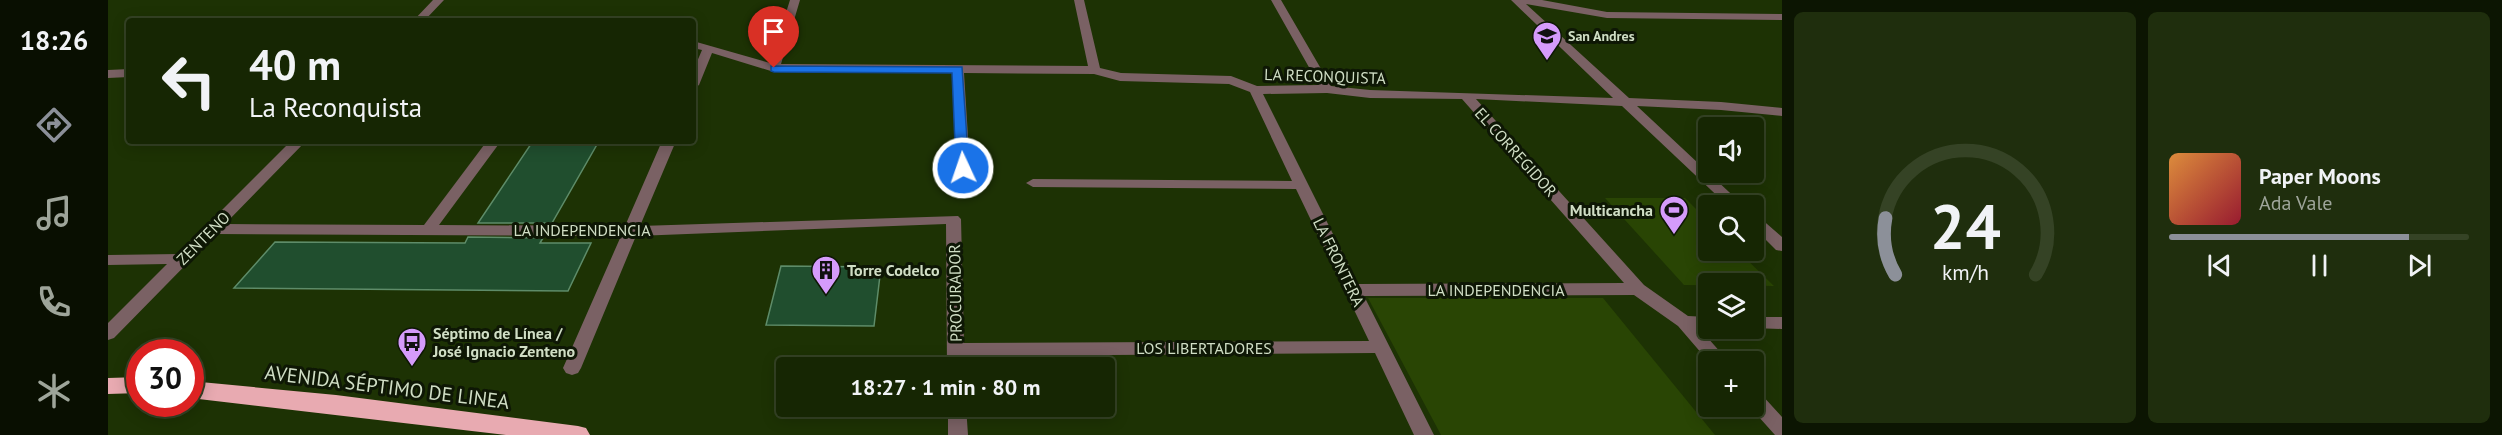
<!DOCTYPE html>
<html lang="es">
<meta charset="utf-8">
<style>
body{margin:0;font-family:"PT Sans",sans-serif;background:#1f2e0d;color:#f1f3f6;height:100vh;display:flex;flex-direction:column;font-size:22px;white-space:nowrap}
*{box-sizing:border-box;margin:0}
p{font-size:20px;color:#9ea59a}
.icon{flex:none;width:33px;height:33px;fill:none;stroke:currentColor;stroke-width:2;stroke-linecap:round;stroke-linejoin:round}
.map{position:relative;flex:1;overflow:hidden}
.sheet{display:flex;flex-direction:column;gap:12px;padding:12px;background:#0c1502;width:720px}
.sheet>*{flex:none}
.hud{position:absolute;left:18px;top:18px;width:570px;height:126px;border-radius:6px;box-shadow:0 3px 15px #0003,0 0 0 2px #354325;background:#162603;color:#f1f3f6;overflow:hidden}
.tools{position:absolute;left:1590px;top:117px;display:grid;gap:12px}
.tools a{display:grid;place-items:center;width:66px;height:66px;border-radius:6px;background:#162603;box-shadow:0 3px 15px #0003,0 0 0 2px #354325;font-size:30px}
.speed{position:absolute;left:18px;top:339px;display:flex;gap:12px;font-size:30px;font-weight:700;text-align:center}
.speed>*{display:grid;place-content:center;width:78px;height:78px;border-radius:50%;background:#162603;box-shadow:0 3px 15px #0003,0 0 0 2px #354325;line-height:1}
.speed .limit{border:9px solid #d22;background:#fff;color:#111}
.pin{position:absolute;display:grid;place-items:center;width:51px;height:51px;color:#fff;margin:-62px -26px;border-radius:50% 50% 50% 0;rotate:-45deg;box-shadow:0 0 6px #0007}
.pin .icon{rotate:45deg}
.me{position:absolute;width:66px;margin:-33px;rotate:357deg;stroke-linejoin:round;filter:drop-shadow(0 0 4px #0008)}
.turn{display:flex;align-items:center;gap:21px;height:126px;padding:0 24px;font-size:27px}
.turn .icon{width:78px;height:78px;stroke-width:2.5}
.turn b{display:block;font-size:42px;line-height:51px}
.sheet .card{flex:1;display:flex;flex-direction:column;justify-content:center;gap:9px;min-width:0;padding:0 21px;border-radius:9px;background:#1f2e0d}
.sheet .dial{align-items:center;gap:0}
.dial svg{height:156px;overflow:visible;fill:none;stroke:#354325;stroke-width:7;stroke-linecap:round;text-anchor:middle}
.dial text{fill:#f1f3f6;stroke:none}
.song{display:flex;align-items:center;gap:18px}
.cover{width:72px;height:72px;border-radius:9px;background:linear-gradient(135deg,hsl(30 70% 55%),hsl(350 70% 35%))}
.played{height:6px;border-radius:3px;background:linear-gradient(90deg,#8c9099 80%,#354325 80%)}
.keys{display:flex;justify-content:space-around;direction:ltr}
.sheet .tiles{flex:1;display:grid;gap:12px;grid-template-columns:repeat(2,1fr)}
.trip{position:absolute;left:668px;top:357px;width:339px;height:60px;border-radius:6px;background:#162603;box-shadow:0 3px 15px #0003,0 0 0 2px #354325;font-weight:800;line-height:60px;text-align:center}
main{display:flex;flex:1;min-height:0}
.dock{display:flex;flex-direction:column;width:108px;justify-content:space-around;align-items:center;background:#090f01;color:#9ea59a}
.dock .icon{width:42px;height:42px}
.dock .selected{color:#8c9099}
.dock b{font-size:27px;color:#f1f3f6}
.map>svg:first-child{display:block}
.green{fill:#294504}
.building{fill:#204e2e;stroke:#5e8c69;stroke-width:1.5}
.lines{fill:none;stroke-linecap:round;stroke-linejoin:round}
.minor{fill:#7a6164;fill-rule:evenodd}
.highway{fill:#e8aab1;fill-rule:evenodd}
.route{fill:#1a73e8;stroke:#114b97;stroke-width:1.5}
.labels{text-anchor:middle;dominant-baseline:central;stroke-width:6;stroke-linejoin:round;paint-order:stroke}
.far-poi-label{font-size:14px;font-weight:bold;fill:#d0dec5;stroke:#0e1705;text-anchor:start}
.street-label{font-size:16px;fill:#d0dec5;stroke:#0e1705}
.poi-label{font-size:16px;font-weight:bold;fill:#d0dec5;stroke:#0e1705;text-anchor:start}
.near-street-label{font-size:20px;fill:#d0dec5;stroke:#0e1705}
</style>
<main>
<nav class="dock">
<b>18:26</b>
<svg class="icon selected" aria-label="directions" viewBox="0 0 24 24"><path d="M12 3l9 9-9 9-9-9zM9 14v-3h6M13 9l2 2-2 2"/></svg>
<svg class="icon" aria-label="music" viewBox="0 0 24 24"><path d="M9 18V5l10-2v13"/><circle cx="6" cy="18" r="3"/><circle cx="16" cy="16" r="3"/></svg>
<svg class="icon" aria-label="phone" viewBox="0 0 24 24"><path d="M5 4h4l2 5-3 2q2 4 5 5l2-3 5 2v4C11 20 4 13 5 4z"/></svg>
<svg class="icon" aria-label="climate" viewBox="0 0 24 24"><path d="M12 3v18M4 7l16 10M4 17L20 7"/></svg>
</nav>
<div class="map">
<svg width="1674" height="435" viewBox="0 0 1674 435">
<rect width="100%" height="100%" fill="#1d3204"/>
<path class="green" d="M1497,198H1577L1600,221V250L1630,251L1666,286L1576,285Z
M1260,298H1495L1607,435H1333Z"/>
<path class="building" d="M425,141H491L444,223H370Z
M360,237L435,238L432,243H483L460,291L126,288L167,242L357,243Z
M673,266L773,267L766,326L658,325Z"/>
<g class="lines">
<path class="minor" d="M325,0H336L316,21H305Z
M682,0H692L673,64L980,66L966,0H976L992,68L1013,73L1123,76L1149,86L1211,85L1163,0H1173L1223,86L1262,90L1505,98L1403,0H1434L1499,12L1674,14V20L1499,18L1418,4L1521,98L1613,102L1674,108V116L1613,110L1529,106L1636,206H1620L1514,106L1368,99L1536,285L1580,316L1600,317L1602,328L1592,329L1621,362H1601L1570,326L1526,295L1256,296L1326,435H1306L1267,353L857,356V368H839L838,224L528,236L473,368L470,373L464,375L458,373L455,368L513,236L108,234L6,338L0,340V323L59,264L0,265V255L70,254L183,141H198L117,224L316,225L379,141H393L331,225L517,226L554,141H568L532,226L850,216L853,219L856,343L1261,341L1188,189L925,187L918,183L925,179L1184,181L1142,92L1121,84L1012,81L986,74L856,73L862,168L855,172L848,168L844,73L666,72L604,53L591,85L585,89V71L594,50L585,48V41L662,63ZM1219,93L1262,98L1354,99L1516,283L1250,284L1155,94Z
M21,69V77L0,78V70Z
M1646,215L1651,217L1674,237V251L1668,250L1646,228Z
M1646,317H1674V329L1644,328Z
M1646,392L1653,394L1674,417V435H1667L1641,406H1646Z
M840,406H858L860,435H840Z"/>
<path class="highway" d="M32,377V393L0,394V378Z
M82,381L228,395L470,426L478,428L482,435H398L82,398Z"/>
</g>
<path class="route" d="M663,66L854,67L861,168L855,172L848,168L844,73L666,72L663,71Z"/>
<defs>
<g id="school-pin" transform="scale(1.5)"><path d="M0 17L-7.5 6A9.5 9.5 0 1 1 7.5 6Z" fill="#d59bfb" stroke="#0e1705"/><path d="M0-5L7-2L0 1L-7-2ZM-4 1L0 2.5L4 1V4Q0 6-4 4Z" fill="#111"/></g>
<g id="stadium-pin" transform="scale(1.5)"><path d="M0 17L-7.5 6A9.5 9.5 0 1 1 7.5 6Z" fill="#d59bfb" stroke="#0e1705"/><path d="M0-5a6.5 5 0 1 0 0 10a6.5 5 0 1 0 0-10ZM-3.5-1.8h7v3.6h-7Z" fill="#111"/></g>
<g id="building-pin" transform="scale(1.5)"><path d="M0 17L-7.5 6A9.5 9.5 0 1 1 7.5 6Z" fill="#d59bfb" stroke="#0e1705"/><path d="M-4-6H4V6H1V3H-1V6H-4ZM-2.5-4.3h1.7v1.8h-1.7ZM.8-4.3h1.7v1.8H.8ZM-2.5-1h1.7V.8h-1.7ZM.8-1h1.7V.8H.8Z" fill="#111"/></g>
<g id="bus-pin" transform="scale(1.5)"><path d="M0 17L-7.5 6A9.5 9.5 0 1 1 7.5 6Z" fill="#d59bfb" stroke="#0e1705"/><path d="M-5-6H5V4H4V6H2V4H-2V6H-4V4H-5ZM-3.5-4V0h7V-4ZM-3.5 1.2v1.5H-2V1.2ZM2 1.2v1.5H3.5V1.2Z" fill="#111"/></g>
</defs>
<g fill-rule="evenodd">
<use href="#school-pin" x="1439" y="36"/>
<use href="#stadium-pin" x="1566" y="210"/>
<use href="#building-pin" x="718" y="270"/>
<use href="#bus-pin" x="304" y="342"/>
</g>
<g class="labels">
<g class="far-poi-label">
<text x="1460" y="36">San Andres</text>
</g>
<g class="street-label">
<text transform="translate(1217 76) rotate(2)">LA RECONQUISTA</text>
<text transform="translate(1408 152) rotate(48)">EL CORREGIDOR</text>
<text x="474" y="230">LA INDEPENDENCIA</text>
<text transform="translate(95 238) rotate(-45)">ZENTENO</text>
<text transform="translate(1231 262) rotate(64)">LA FRONTERA</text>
<text x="1388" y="290">LA INDEPENDENCIA</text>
<text transform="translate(847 293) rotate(-91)">PROCURADOR</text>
<text x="1096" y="348">LOS LIBERTADORES</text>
</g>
<g class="poi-label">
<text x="1545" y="210" text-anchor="end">Multicancha</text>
<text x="739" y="270">Torre Codelco</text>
<text x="325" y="333">Séptimo de Línea /<tspan x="325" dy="18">José Ignacio Zenteno</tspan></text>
</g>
<g class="near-street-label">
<text transform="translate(279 387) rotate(7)">AVENIDA SÉPTIMO DE LINEA</text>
</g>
</g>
</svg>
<div class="tools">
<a><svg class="icon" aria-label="sound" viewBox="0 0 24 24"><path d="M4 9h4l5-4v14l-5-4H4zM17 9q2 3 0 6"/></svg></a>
<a><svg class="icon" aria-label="search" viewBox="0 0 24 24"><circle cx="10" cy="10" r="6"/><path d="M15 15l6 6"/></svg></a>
<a><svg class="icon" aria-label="layers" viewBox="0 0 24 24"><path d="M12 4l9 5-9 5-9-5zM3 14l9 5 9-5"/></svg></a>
<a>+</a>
</div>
<div class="speed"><div class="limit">30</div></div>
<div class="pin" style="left:666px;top:68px;background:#d93025"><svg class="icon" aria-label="arrive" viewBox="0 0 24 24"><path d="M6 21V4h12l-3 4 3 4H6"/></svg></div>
<svg class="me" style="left:855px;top:168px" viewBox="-20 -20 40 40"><circle r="17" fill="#1a73e8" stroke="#fff" stroke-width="3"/><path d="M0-11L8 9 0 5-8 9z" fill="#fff"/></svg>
<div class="trip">18:27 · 1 min · 80 m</div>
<div class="hud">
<div class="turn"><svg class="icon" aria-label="left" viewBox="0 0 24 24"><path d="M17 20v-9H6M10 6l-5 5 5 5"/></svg><div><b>40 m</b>La Reconquista</div></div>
</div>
</div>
<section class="sheet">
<div class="tiles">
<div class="card dial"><svg viewBox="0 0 100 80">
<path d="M14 69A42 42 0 1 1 86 69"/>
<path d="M14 69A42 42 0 0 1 9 40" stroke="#8c9099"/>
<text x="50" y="56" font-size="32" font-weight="700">24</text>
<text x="50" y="72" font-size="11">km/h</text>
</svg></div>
<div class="card">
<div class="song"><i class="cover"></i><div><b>Paper Moons</b><p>Ada Vale</p></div></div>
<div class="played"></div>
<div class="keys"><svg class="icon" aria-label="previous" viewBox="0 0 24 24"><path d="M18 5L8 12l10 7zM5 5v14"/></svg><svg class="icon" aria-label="pause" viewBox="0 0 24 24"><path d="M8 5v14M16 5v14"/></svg><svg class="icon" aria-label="next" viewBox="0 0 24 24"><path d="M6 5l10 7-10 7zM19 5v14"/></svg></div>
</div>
</div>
</section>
</main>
